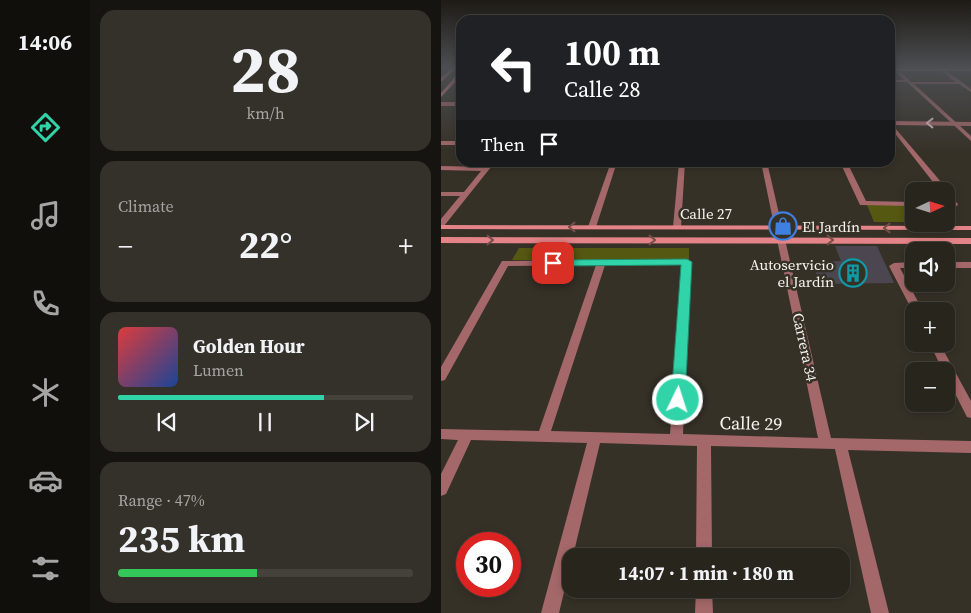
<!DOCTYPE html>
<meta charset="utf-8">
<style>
body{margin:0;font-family:"Source Serif 4",serif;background:#34312a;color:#f1f3f6;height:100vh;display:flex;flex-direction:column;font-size:19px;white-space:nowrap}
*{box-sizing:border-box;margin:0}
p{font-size:16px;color:#a5a5a4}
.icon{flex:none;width:28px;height:28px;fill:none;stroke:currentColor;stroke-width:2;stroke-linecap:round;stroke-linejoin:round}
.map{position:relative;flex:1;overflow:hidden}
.side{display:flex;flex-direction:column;gap:10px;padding:10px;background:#161410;width:351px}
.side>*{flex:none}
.guide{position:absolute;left:15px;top:15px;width:439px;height:152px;border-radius:15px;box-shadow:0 2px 8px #0003,0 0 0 1px #44423b;background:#202124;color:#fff;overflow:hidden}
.needle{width:32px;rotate:86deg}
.fabs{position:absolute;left:464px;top:182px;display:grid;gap:10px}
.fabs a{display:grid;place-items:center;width:50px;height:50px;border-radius:10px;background:#28251d;box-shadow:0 2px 8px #0003,0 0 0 1px #44423b;font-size:25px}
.speed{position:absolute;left:15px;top:532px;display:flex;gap:10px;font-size:25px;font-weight:700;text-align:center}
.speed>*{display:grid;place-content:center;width:65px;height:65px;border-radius:50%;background:#28251d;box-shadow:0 2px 8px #0003,0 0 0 1px #44423b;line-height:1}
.speed .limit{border:8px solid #d22;background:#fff;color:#111}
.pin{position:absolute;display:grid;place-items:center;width:42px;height:42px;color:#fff;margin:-21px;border-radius:10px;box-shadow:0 2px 8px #0006}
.me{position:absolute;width:55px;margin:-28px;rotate:4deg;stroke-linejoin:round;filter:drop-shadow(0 0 4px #0008)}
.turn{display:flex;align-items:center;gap:18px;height:105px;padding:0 25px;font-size:22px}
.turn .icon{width:65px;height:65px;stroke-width:2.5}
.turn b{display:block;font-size:35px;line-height:42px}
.then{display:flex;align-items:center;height:48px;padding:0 25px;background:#0003;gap:10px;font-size:19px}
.big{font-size:38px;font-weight:700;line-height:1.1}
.side .card{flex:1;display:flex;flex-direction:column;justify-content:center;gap:8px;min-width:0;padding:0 18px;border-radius:15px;background:#34312a}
.side .dial{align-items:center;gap:0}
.dial b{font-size:65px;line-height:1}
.song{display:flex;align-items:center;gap:15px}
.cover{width:60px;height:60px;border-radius:8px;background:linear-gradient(135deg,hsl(0 70% 55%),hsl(220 70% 35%))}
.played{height:5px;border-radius:2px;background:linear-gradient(90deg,#31d4a9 70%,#44423b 70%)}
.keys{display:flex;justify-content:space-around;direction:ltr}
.heat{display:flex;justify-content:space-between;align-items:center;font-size:28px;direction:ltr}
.charge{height:8px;border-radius:4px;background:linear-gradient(90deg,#34c759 47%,#44423b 0)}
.trip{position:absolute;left:121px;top:548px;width:288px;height:50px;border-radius:15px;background:#28251d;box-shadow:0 2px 8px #0003,0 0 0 1px #44423b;font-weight:700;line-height:50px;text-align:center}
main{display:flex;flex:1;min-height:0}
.tabs{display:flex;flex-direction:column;width:90px;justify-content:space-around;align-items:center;background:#100f0c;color:#a5a5a4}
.tabs .icon{width:35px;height:35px}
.tabs .selected{color:#31d4a9}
.tabs b{font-size:22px;color:#f1f3f6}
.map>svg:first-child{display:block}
.green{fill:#555810}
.building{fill:#4c4650}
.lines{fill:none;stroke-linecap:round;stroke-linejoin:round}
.minor{fill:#a4686a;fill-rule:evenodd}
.tertiary{fill:#a4686a;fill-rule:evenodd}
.secondary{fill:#e58488;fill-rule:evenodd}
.primary{fill:#f8adae;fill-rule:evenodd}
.oneway{stroke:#d9c2be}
.oneway2{stroke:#734e49}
.route{fill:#31d4a9;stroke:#208a6e}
.labels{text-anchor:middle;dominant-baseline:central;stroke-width:5;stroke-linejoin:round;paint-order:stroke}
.street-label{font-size:15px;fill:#f6f2ec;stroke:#363127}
.poi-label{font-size:15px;fill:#f6f2ec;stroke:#363127;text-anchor:start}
.near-street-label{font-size:18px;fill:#f6f2ec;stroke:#363127}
</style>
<main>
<nav class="tabs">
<b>14:06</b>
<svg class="icon selected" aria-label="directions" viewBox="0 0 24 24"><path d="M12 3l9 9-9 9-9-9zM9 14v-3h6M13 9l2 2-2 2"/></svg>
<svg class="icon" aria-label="music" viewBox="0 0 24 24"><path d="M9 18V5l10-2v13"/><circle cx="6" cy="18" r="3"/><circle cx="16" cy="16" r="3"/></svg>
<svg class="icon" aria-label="phone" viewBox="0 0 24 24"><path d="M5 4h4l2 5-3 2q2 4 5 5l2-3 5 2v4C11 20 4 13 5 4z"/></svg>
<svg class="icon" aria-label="climate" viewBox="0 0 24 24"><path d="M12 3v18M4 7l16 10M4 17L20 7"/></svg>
<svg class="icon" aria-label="car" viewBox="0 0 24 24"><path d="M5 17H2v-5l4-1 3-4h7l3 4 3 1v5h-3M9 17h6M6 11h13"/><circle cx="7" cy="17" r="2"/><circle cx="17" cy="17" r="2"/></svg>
<svg class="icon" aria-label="filters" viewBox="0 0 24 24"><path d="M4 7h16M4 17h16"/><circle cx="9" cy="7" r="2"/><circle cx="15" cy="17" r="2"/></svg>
</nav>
<section class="side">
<div class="card dial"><b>28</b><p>km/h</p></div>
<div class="card"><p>Climate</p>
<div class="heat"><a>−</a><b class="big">22°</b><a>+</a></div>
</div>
<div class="card">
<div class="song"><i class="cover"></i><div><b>Golden Hour</b><p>Lumen</p></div></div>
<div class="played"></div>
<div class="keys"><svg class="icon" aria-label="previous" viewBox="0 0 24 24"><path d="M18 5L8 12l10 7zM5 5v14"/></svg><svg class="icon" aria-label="pause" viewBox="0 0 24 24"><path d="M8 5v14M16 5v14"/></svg><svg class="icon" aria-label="next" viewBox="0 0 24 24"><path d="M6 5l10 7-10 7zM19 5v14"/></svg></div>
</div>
<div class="card"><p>Range · 47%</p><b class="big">235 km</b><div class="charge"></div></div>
</section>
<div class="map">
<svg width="530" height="613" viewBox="0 0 530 613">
<rect width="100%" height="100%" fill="#363127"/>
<path class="green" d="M426,205H472V222H433Z
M78,248H248V260H71Z"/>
<path class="building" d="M394,246H436L453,283L379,284L371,262L400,261Z"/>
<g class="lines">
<path class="minor" d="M452,68H456L470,82H514L498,69L502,68L530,89V92L518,84H473L530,136V141L466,82H449V80H463Z
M0,102H20V106H0Z
M449,122L506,189V192L517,204L516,206H510L505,199V191H499L449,127Z
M47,162H54L3,226H0V219L19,196H0V192H23L40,171L0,170V166L43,167Z
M170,162H176L155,227L151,229H148L147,227Z
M238,162H244L240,227L236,229L232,227Z
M320,162H326L390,438L530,441V453L407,450L448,613H430L394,449L270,446L271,556H255L256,446L159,443L132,556H130V563L118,613H100L146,443L30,440L5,494L0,496V474L17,440L0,439V429L98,431L155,265L67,266L4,380L0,381V367L61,261L246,259L250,262L242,434L377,438ZM164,265H241L229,434L110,431Z
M399,162H406L425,201L472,202V206L419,205Z
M472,262V268H459L482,311L472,312L448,266L453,263Z
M505,262H530V268H505Z
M489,344H499L530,401V418L526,417L505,376V371H502Z
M255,589H271L272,613H254Z"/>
<path class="tertiary" d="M449,121L530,122V126L449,125Z
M0,141H20V145H0Z"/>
<path class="secondary" d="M12,67H16L0,82V78Z
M18,72H20V76L0,97V93Z
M0,225L530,226V230L0,229Z
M0,237L530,238V244L0,243Z"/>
<path class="primary" d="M449,67H530V71H449Z"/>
</g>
<defs><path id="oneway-chevron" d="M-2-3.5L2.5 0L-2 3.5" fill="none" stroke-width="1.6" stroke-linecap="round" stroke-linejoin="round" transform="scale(1.25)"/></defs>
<use class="oneway" href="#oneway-chevron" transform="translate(489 123) rotate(-179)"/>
<g class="oneway2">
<use href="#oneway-chevron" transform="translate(131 227) rotate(180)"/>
<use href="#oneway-chevron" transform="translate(446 228) rotate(-180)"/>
<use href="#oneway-chevron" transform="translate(49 240)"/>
<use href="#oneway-chevron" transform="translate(211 240)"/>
<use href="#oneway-chevron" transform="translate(389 240)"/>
</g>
<linearGradient id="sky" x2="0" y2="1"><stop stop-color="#1e1b15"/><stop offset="0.44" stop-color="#4c4e52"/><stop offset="1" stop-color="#4c4e52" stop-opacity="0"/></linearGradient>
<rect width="530" height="153" fill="url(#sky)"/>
<path class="route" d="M246,259L251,262L244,400L242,404L237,406L232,404L230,400L240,265L112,266L107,263L112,260Z"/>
<defs>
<g id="shop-ring" transform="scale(1.4375)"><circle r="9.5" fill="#363127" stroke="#3f7fe0" stroke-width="1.5"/><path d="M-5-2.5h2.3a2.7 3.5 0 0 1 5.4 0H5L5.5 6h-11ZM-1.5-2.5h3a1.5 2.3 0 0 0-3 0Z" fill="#3f7fe0"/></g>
<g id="building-ring" transform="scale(1.4375)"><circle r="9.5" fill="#363127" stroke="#0f9aa8" stroke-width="1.5"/><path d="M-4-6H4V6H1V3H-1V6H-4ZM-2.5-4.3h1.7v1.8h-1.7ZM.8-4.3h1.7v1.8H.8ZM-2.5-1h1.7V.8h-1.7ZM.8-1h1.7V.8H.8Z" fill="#0f9aa8"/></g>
</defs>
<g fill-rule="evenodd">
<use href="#shop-ring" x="342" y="226"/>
<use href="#building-ring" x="412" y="273"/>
</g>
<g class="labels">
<g class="street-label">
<text x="265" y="213">Calle 27</text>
<text transform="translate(364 347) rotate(78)">Carrera 34</text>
</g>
<g class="poi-label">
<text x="361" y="226">El Jardín</text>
<text x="393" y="264" text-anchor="end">Autoservicio<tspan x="393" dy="17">el Jardín</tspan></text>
</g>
<g class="near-street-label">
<text transform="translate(310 423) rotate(1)">Calle 29</text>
</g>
</g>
</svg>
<div class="fabs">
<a><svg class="needle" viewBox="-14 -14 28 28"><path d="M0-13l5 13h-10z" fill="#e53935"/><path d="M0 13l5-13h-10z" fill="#a5a5a4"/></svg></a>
<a><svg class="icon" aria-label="sound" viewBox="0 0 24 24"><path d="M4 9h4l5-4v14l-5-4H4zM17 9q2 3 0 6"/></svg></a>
<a>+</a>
<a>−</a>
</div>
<div class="speed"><div class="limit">30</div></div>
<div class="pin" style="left:112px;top:263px;background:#d93025"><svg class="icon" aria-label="arrive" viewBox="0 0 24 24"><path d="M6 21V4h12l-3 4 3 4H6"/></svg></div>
<svg class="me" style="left:237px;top:400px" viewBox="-20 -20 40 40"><circle r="17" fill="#31d4a9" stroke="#fff" stroke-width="3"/><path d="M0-11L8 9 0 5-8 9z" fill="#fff"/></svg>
<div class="trip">14:07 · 1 min · 180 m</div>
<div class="guide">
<div class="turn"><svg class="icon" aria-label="left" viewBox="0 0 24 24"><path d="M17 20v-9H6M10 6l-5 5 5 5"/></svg><div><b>100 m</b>Calle 28</div></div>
<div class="then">Then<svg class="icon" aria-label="arrive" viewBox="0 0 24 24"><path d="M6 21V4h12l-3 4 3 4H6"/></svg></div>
</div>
</div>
</main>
